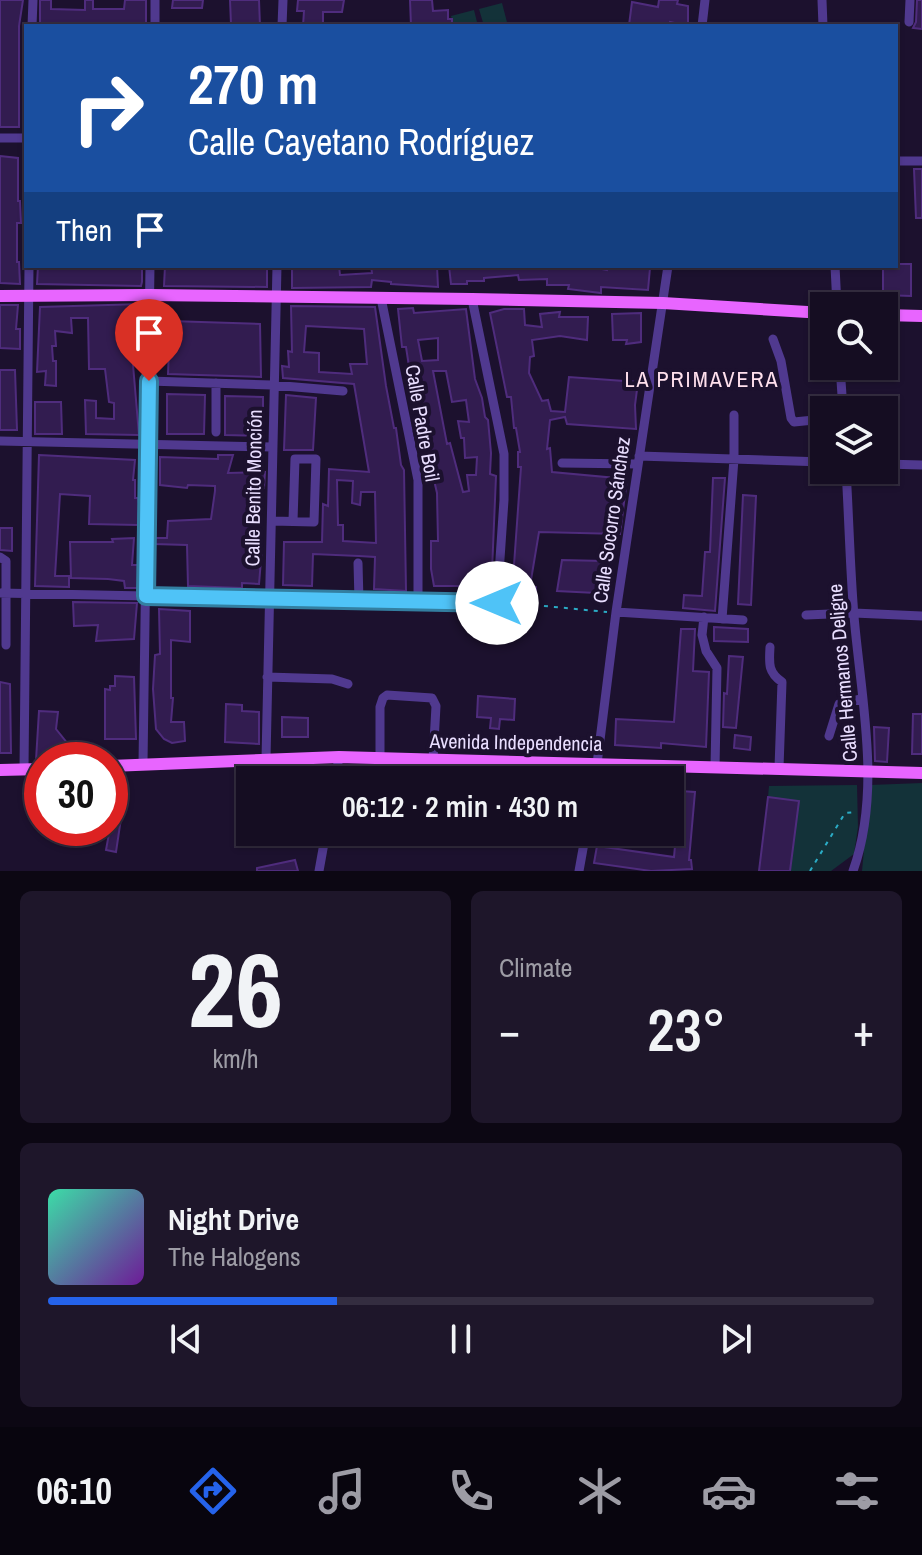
<!DOCTYPE html>
<meta charset="utf-8">
<style>
body{margin:0;font-family:"Archivo Narrow",sans-serif;background:#1e162a;color:#f1f3f6;height:100vh;display:flex;flex-direction:column;font-size:30px;white-space:nowrap}
*{box-sizing:border-box;margin:0}
p{font-size:26px;color:#9d9ca5}
.icon{flex:none;width:44px;height:44px;fill:none;stroke:currentColor;stroke-width:2;stroke-linecap:round;stroke-linejoin:round}
.map{position:relative;height:871px;overflow:hidden}
.side{display:flex;flex-direction:column;gap:20px;padding:20px;background:#0c0713;flex:1}
.side>*{flex:none}
.hud{position:absolute;left:24px;top:24px;width:874px;height:244px;border-radius:0px;box-shadow:0 2px 6px #0004,0 0 0 2px #342d40;background:#1a4fa0;color:#fff;overflow:hidden}
.fabs{position:absolute;left:810px;top:292px;display:grid;gap:16px}
.fabs a{display:grid;place-items:center;width:88px;height:88px;border-radius:0px;background:#150d22;box-shadow:0 2px 6px #0004,0 0 0 2px #342d40;font-size:40px}
.speed{position:absolute;left:24px;top:742px;display:flex;gap:16px;font-size:40px;font-weight:700;text-align:center}
.speed>*{display:grid;place-content:center;width:104px;height:104px;border-radius:50%;background:#150d22;box-shadow:0 2px 6px #0004,0 0 0 2px #342d40;line-height:1}
.speed .limit{border:12px solid #d22;background:#fff;color:#111}
.pin{position:absolute;display:grid;place-items:center;width:68px;height:68px;color:#fff;margin:-82px -34px;border-radius:50% 50% 50% 0;rotate:-45deg;box-shadow:0 0 8px #0007}
.pin .icon{rotate:45deg}
.me{position:absolute;width:88px;margin:-44px;rotate:270deg;stroke-linejoin:round;filter:drop-shadow(0 0 6px #0008)}
.turn{display:flex;align-items:center;gap:28px;height:168px;padding:0 32px;font-size:36px}
.turn .icon{width:104px;height:104px;stroke-width:2.5}
.turn b{display:block;font-size:56px;line-height:68px}
.then{display:flex;align-items:center;height:76px;padding:0 32px;background:#0003;gap:16px;font-size:30px}
.big{font-size:60px;font-weight:600;line-height:1.1}
.side .tile{flex:1;display:flex;flex-direction:column;justify-content:center;gap:12px;min-width:0;padding:0 28px;border-radius:12px;background:#1e162a}
.side .dial{align-items:center;gap:0}
.dial b{font-size:104px;line-height:1}
.song{display:flex;align-items:center;gap:24px}
.cover{width:96px;height:96px;border-radius:12px;background:linear-gradient(135deg,hsl(160 70% 55%),hsl(280 70% 35%))}
.played{height:8px;border-radius:4px;background:linear-gradient(90deg,#2563eb 35%,#342d40 35%)}
.keys{display:flex;justify-content:space-around;direction:ltr}
.heat{display:flex;justify-content:space-between;align-items:center;font-size:44px;direction:ltr}
.side .tiles{flex:1;display:grid;gap:20px;grid-template-columns:1fr 1fr}
.tile:last-child{grid-column:span 2}
.trip{position:absolute;left:236px;top:766px;width:448px;height:80px;border-radius:0px;background:#150d22;box-shadow:0 2px 6px #0004,0 0 0 2px #342d40;font-weight:600;line-height:80px;text-align:center}
.tabs{display:flex;height:128px;justify-content:space-around;align-items:center;background:#08050e;color:#9d9ca5}
.tabs .icon{width:56px;height:56px}
.tabs .active{color:#2563eb}
.tabs b{font-size:36px;color:#f1f3f6}
.map>svg:first-child{display:block}
.green{fill:#133239}
.building{fill:#321c50;stroke:#4f2c7d;stroke-width:2;fill-rule:evenodd}
.lines{fill:none;stroke-linecap:round;stroke-linejoin:round}
.path{stroke:#2bacc6;stroke-width:2;stroke-dasharray:4 6;stroke-linecap:butt}
.minor{stroke:#50398f;stroke-width:9}
.major{stroke:#e865ff;stroke-width:12}
.route-casing{stroke:#337fa1;stroke-width:20}
.route{stroke:#4fc3f7;stroke-width:14}
.labels{text-anchor:middle;dominant-baseline:central;stroke-width:8;stroke-linejoin:round;paint-order:stroke}
.street-label{font-size:20px;fill:#e9deff;stroke:#1c112e}
.neighbourhood-label{font-size:22px;letter-spacing:2px;fill:#ffe0ed;stroke:#1c112e}
</style>
<div class="map">
<svg width="922" height="871" viewBox="0 0 922 871">
<rect width="100%" height="100%" fill="#1c112e"/>
<path class="green" d="M502,3L508,26H484L479,9Z
M474,10L478,26H454L451,16Z
M922,783V871H862L870,785Z
M857,785L858,827L854,854L831,871H790L799,801L768,797L769,786Z"/>
<path class="building" d="M0,0H23L19,26V127H0Z
M40,0H51V9L85,10V0H93V9H124L125,0H146V26H40Z
M173,0H203L202,8H172Z
M230,0H259L260,26L231,24Z
M298,0H344L342,12H323V26H303L304,11H297Z
M410,0H432L433,11L448,10V19H452V26H411Z
M659,0H678L677,4L688,6V26L670,22L669,26L629,25L632,2L658,7Z
M917,0H922V29L913,28L916,22Z
M0,156L18,158V201H20L21,223H17V262H19L20,284L0,283Z
M914,169H922V218H916Z
M896,264H911V296L883,295V266H896Z
M38,266H142V282L141,286L37,284Z
M165,266H196V268L267,266V287L164,286Z
M292,266H339L340,275L372,273L371,266H437L438,287L391,284V282L372,280L371,287L292,288Z
M449,266H587L607,270L608,266L650,268L648,290L601,287V293L568,289L569,285H547V279L519,280L518,275L484,278V281H467V284H451Z
M142,304L141,339L133,338L132,353L139,435L86,434L85,400L96,401V418L114,419V403L109,402L105,369H89L88,318H71L72,333L55,331L56,346H52L53,361H56V386L45,385L46,371L37,372L40,307Z
M0,305H18L16,329H20V349L0,348Z
M291,306L375,307L386,386L394,428H396L401,465L404,470L406,591L374,589L375,557L359,556L313,554L312,586L283,585L284,542H322L323,504L328,506L329,469L369,472L354,384L283,378L282,366L289,367L288,351L292,352ZM306,326L364,329L367,364H350L352,374L319,372V353L304,352ZM337,480L353,481L352,503L360,505L361,492H375L376,543L343,541V525H338Z
M413,308L414,313L466,309L475,379L482,398L485,417L488,420L491,453L490,474L496,476L492,571L486,570L485,588L470,589V591H460V586H434L431,569V541H438L437,493L412,386L406,347H402L398,309ZM438,338V360L422,361L418,340ZM433,371H446L452,402L466,400L469,422L458,421L461,438H464L465,458L477,457L476,475H467L469,491L463,492L450,443L447,444Z
M504,309H524L525,325L542,327L540,314L560,312L559,317H588L587,340L560,336L532,340L534,356L530,357L529,373L542,401L548,400L551,411L565,412L569,377L638,382L635,405L636,429L567,424L565,417L550,420L547,449L550,448L552,472L627,479L620,534L539,532L530,586L536,587V594L512,593L521,467H518V452H520L516,428H514L511,397H507L490,313Z
M641,313V342L626,344L627,340H613L612,314Z
M170,321L260,324L261,377L168,374Z
M0,370H15L17,430H0Z
M167,394L205,395L204,434H167Z
M286,395L316,398L313,450H284Z
M225,396L263,397V436L225,435Z
M35,402H61L62,434H35Z
M39,455L135,460L133,480H135V498H138L139,504L138,525L89,524L90,496L60,494L55,576H69V587L35,586Z
M218,455H233L228,473L265,472L264,488H257L255,548H262L259,584L242,583V588L188,586L187,545L154,544V538H167L168,521L211,519L215,491V486L188,485L187,488L160,485V457L218,459Z
M713,478H725L715,611L683,608L684,595L702,596L705,552H710Z
M743,495L756,496L751,605L738,604Z
M0,528H12V551L0,550Z
M134,538L132,565H138V588H125L124,581L108,579L71,578L70,542H113L112,539Z
M562,560L603,561L596,593L557,591Z
M73,602L137,603L134,639L96,641L98,625L74,626Z
M159,609L190,611V642L171,640V698H173L171,722H184L185,741L172,743L164,739L156,729L153,689L155,655L160,654Z
M714,627L748,629V642L714,641Z
M681,629H695L693,671L709,672L706,747L661,743V748L615,745L616,719L674,722Z
M729,656L743,657L736,728L723,727L724,693L727,694Z
M115,676L134,677L136,739H105V689L110,690V686H115Z
M0,682L10,684L11,753H0Z
M478,696L515,699L514,720L500,719L499,729L490,728L491,718L477,717Z
M226,704L242,705V711L259,712V744L225,742Z
M39,711L58,712L56,729L68,744L65,760H36Z
M913,714H922V754H912Z
M282,717L308,718V737H282Z
M874,727L889,728L887,762L875,761Z
M735,735L751,737L750,750L734,748Z
M680,791L695,792L689,860H691L692,869L651,871L594,863L597,846L674,857Z
M110,797L122,799L123,805L116,852L106,850L110,828Z
M768,797L799,801L790,871H759Z
M295,860L298,871H257V868Z"/>
<g class="lines">
<path class="path" d="M534,605L607,612
M810,871L845,813L856,812"/>
<path class="minor" d="M822,0L823,26
M909,22L910,0
M32,26L33,0
M155,26V0
M282,26L283,0
M702,26L705,0
M0,138H26
M896,161H922
M835,266L837,306
M381,298L418,480V603
M472,299L504,454V500L497,603
M773,339L781,361L791,418L794,422L824,419
M840,366L843,410
M149,381L272,385L343,391
M216,383V432
M0,441L271,447
M639,456L824,462
M562,463L637,464
M884,464L922,465
M846,470C849,519 850,568 854,616C861,699 882,790 853,871
M272,521L314,522L316,459H295L293,521
M0,557L6,561V645
M358,563L359,601
M0,593L525,604
M616,612L743,620
M806,615L854,613L922,616
M704,617L702,635L706,651L717,668L715,767
M722,619L734,459V415
M770,647C769,664 768,672 782,682L779,768
M267,677L332,679L348,684
M829,736L839,704L861,699
M380,758V707L383,698L387,695L432,698L436,706L433,760
M266,759L277,266
M277,759L279,778L284,780
M252,760L254,780
M143,764L150,266
M24,770L29,266
M264,780L279,778
M335,780L339,757
M595,780L616,612L668,266
M521,832L584,841
M319,871L326,832
M579,871L586,832"/>
<path class="major" d="M0,296L149,295L472,299L663,303L824,313
M884,315L922,316
M110,766L339,757L922,773
M0,770L42,769"/>
</g>
<g class="lines">
<g class="route-casing">
<path id="route" d="M149,381L146,596L497,603"/>
</g>
<use href="#route" class="route"/>
</g>
<g class="labels">
<g class="street-label">
<text transform="translate(423 423) rotate(80)">Calle Padre Boil</text>
<text transform="translate(253 488) rotate(-89)">Calle Benito Monción</text>
<text transform="translate(611 520) rotate(-82)">Calle Socorro Sánchez</text>
<text transform="translate(842 673) rotate(-95)">Calle Hermanos Deligne</text>
<text transform="translate(516 742) rotate(1)">Avenida Independencia</text>
</g>
<g class="neighbourhood-label">
<text x="702" y="379">LA PRIMAVERA</text>
</g>
</g>
</svg>
<div class="fabs">
<a><svg class="icon" aria-label="search" viewBox="0 0 24 24"><circle cx="10" cy="10" r="6"/><path d="M15 15l6 6"/></svg></a>
<a><svg class="icon" aria-label="layers" viewBox="0 0 24 24"><path d="M12 4l9 5-9 5-9-5zM3 14l9 5 9-5"/></svg></a>
</div>
<div class="speed"><div class="limit">30</div></div>
<div class="pin" style="left:149px;top:381px;background:#d93025"><svg class="icon" aria-label="arrive" viewBox="0 0 24 24"><path d="M6 21V4h12l-3 4 3 4H6"/></svg></div>
<svg class="me" style="left:497px;top:603px" viewBox="-20 -20 40 40"><circle r="19" fill="#fff"/><path d="M0-13L10 11 0 6-10 11z" fill="#4fc3f7"/></svg>
<div class="trip">06:12 · 2 min · 430 m</div>
<div class="hud">
<div class="turn"><svg class="icon" aria-label="right" viewBox="0 0 24 24"><path d="M7 20v-9h11M14 6l5 5-5 5"/></svg><div><b>270 m</b>Calle Cayetano Rodríguez</div></div>
<div class="then">Then<svg class="icon" aria-label="arrive" viewBox="0 0 24 24"><path d="M6 21V4h12l-3 4 3 4H6"/></svg></div>
</div>
</div>
<section class="side">
<div class="tiles">
<div class="tile dial"><b>26</b><p>km/h</p></div>
<div class="tile"><p>Climate</p>
<div class="heat"><a>−</a><b class="big">23°</b><a>+</a></div>
</div>
<div class="tile">
<div class="song"><i class="cover"></i><div><b>Night Drive</b><p>The Halogens</p></div></div>
<div class="played"></div>
<div class="keys"><svg class="icon" aria-label="previous" viewBox="0 0 24 24"><path d="M18 5L8 12l10 7zM5 5v14"/></svg><svg class="icon" aria-label="pause" viewBox="0 0 24 24"><path d="M8 5v14M16 5v14"/></svg><svg class="icon" aria-label="next" viewBox="0 0 24 24"><path d="M6 5l10 7-10 7zM19 5v14"/></svg></div>
</div>
</div>
</section>
<nav class="tabs">
<b>06:10</b>
<svg class="icon active" aria-label="directions" viewBox="0 0 24 24"><path d="M12 3l9 9-9 9-9-9zM9 14v-3h6M13 9l2 2-2 2"/></svg>
<svg class="icon" aria-label="music" viewBox="0 0 24 24"><path d="M9 18V5l10-2v13"/><circle cx="6" cy="18" r="3"/><circle cx="16" cy="16" r="3"/></svg>
<svg class="icon" aria-label="phone" viewBox="0 0 24 24"><path d="M5 4h4l2 5-3 2q2 4 5 5l2-3 5 2v4C11 20 4 13 5 4z"/></svg>
<svg class="icon" aria-label="climate" viewBox="0 0 24 24"><path d="M12 3v18M4 7l16 10M4 17L20 7"/></svg>
<svg class="icon" aria-label="car" viewBox="0 0 24 24"><path d="M5 17H2v-5l4-1 3-4h7l3 4 3 1v5h-3M9 17h6M6 11h13"/><circle cx="7" cy="17" r="2"/><circle cx="17" cy="17" r="2"/></svg>
<svg class="icon" aria-label="filters" viewBox="0 0 24 24"><path d="M4 7h16M4 17h16"/><circle cx="9" cy="7" r="2"/><circle cx="15" cy="17" r="2"/></svg>
</nav>
